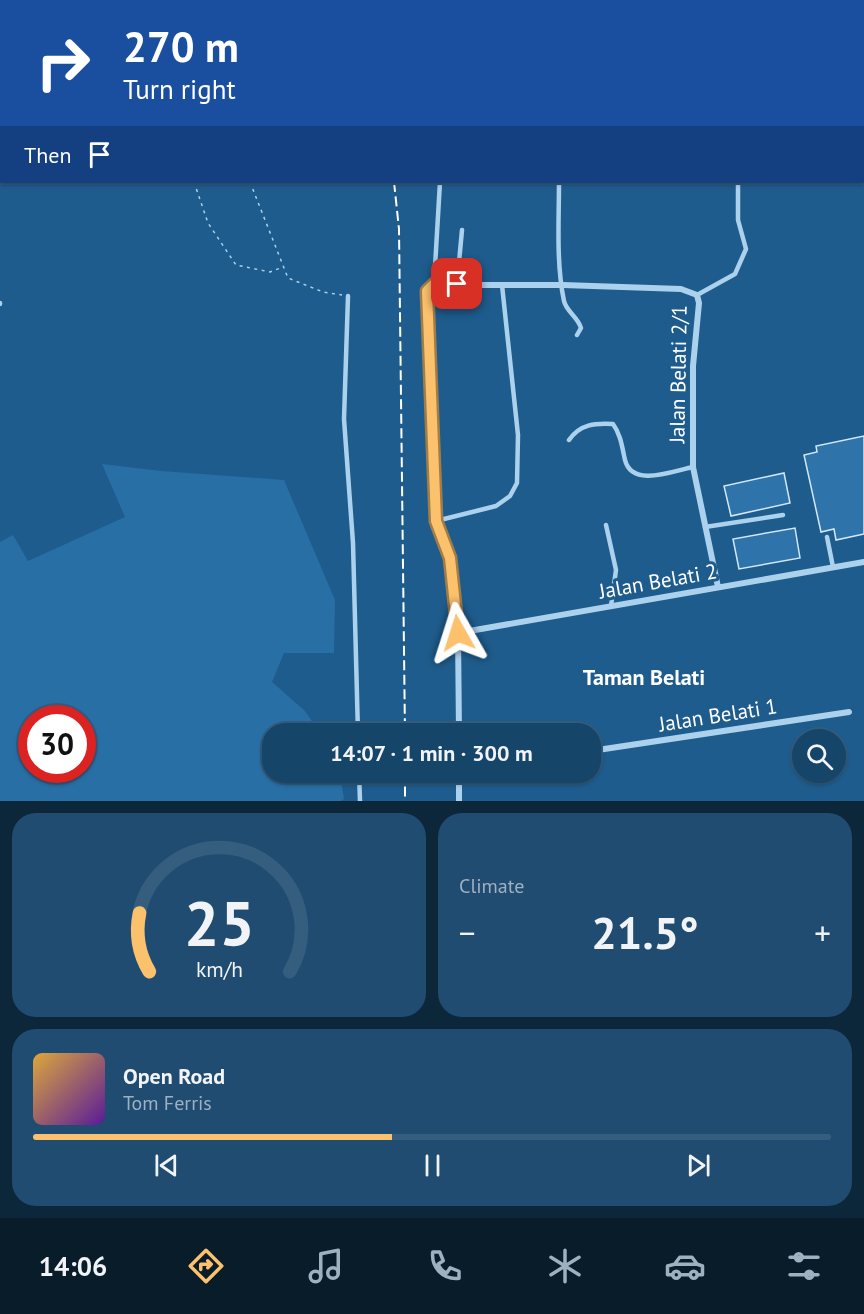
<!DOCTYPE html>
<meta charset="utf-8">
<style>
body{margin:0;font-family:"PT Sans",sans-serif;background:#1f4c70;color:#f1f3f6;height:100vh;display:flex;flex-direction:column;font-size:22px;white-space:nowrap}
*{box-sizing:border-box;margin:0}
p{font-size:20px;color:#9eb1c1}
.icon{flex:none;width:33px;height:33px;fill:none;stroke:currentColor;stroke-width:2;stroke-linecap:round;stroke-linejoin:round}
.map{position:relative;height:801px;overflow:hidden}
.panel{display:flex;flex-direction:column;gap:12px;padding:12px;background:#0c263a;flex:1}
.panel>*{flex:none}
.hud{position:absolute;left:0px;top:0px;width:864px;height:183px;box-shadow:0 2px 4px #0004,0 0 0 2px #355d7e;background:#1a4fa0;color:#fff;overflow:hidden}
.tools{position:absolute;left:792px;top:729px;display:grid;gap:12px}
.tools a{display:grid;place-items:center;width:54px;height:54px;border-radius:50%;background:#16456a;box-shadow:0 2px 4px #0004,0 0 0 2px #355d7e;font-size:30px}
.speed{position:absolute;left:18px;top:705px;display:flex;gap:12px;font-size:30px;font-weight:700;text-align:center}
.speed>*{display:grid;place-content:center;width:78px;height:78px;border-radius:50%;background:#16456a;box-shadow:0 2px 4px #0004,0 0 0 2px #355d7e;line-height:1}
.speed .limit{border:9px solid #d22;background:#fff;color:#111}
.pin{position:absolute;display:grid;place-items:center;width:51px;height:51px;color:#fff;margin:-26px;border-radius:12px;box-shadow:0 3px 9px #0006}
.me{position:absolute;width:66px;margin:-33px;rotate:354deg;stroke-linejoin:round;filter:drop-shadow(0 0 4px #0008)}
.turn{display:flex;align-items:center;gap:21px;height:126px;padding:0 24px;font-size:27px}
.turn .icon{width:78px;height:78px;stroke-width:2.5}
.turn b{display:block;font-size:42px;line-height:51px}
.then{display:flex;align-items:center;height:57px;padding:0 24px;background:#0003;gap:12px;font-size:22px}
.big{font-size:45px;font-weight:700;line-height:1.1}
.panel .card{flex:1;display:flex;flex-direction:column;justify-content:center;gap:9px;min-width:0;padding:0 21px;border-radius:24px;background:#1f4c70}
.panel .dial{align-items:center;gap:0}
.dial svg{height:156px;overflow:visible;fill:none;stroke:#355d7e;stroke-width:7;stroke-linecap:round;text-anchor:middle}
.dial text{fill:#f1f3f6;stroke:none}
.song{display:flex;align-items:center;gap:18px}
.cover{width:72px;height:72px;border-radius:9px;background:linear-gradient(135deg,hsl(40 70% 55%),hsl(270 70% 35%))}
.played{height:6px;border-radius:3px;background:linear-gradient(90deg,#fbc16c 45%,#355d7e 45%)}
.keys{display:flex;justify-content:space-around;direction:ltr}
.heat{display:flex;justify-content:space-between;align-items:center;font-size:33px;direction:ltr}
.panel .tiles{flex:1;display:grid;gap:12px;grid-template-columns:1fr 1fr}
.card:last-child{grid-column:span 2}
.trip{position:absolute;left:262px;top:723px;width:339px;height:60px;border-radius:24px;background:#16456a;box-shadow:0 2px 4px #0004,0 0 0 2px #355d7e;font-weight:700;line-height:60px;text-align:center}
.tabs{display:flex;height:96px;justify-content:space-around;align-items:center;background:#091c2a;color:#9eb1c1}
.tabs .icon{width:42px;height:42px}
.tabs .on{color:#fbc16c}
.tabs b{font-size:27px;color:#f1f3f6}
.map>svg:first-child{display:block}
.green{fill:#286fa6;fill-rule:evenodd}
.building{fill:#2e74ab;stroke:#d2e8f9;stroke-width:1.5}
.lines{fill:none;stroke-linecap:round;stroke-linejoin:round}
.path{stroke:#acd1ed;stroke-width:1.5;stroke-dasharray:3 4.5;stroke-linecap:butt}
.service{stroke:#acd1ed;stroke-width:4.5}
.minor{stroke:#acd1ed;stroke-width:6}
.rail{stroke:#fff;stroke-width:2;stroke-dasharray:10 4.5;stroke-linecap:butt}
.route-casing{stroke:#a37d46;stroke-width:15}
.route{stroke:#fbc16c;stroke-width:10}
.labels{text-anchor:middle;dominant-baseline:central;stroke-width:6;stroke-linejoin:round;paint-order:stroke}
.street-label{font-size:21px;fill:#fff;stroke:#1e5c8d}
.neighbourhood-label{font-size:22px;font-weight:bold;fill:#fff;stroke:#1e5c8d}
</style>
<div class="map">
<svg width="864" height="801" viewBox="0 0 864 801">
<rect width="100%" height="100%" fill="#1e5c8d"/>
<path class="green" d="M102,464L161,471L284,480L335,600L334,653H284L272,682L305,711L320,733L273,734V772L340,773L344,799L341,801H0V542L13,535L28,561L125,517ZM32,718H82V770H32Z"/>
<path class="building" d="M864,436V534L836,540L834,529L821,532L804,455L817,452L816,446Z
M784,473L790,503L731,516L724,486Z
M795,528L800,558L739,569L733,539Z"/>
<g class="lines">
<path class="path" d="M194,182L208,223L236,265L270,272L283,267
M250,182L288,278L323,292L342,295"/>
<path class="service" d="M446,0V2
M553,0V2
M326,2L329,0
M0,80L2,87
M559,182C559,220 556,263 564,301C566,311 578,317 581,328L577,335
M434,284L440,182
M457,284L462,230
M697,295L735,274L746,249L738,220V182
M348,296L344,419L353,543L358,734
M0,303V304
M569,440C580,424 595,423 613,424C621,435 622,447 625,460C632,488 673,471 693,467
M436,521L496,506L510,496L517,483L518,435L502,285
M606,525L616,570L611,606
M705,527L783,515
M827,537L833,567
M359,772L360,801"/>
<path class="minor" d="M265,0V2
M0,123H2
M458,633L864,562
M459,734L458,633L450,558L436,521L434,499L427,291L431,285H563L681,289L697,295L699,303L693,366V467L718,587
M591,751L849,712
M459,772V801"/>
<path class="rail" d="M372,0V2
M394,182L399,229L405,734
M405,772V801"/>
</g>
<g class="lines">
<g class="route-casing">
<path id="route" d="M457,284H434L427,291L436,521L450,558L458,633"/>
</g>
<use href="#route" class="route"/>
</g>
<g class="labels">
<g class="street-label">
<text transform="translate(678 374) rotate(-89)">Jalan Belati 2/1</text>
<text transform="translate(658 581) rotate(-10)">Jalan Belati 2</text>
<text transform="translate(718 715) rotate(-9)">Jalan Belati 1</text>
</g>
<g class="neighbourhood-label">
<text x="644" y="677">Taman Belati</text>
</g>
</g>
</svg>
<div class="tools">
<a><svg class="icon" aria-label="search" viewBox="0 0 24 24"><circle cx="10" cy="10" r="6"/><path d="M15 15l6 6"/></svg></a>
</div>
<div class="speed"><div class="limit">30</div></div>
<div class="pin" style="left:457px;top:284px;background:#d93025"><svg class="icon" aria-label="arrive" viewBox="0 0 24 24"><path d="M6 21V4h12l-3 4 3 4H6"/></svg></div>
<svg class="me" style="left:458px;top:633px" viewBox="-20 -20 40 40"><path d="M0-17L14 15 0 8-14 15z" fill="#fbc16c" stroke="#fff" stroke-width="4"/></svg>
<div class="trip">14:07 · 1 min · 300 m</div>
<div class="hud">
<div class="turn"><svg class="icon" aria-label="right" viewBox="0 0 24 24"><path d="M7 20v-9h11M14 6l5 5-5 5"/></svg><div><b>270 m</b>Turn right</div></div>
<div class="then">Then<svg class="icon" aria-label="arrive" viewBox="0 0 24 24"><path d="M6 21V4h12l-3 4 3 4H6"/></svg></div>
</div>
</div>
<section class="panel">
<div class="tiles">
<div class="card dial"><svg viewBox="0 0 100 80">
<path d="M14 69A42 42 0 1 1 86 69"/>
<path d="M14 69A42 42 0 0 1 9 39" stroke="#fbc16c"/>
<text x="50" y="56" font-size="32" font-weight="700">25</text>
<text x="50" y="72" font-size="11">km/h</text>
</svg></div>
<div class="card"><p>Climate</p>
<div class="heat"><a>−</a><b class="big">21.5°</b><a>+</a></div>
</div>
<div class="card">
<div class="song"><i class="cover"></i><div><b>Open Road</b><p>Tom Ferris</p></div></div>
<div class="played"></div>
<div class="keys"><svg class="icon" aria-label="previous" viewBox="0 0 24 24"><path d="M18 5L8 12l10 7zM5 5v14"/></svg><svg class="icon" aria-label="pause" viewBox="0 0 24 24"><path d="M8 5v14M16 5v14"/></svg><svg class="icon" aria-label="next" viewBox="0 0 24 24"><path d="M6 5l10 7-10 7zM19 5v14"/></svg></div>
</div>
</div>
</section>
<nav class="tabs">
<b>14:06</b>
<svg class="icon on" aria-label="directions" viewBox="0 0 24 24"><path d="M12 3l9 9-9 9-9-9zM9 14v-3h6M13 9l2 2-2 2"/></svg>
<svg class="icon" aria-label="music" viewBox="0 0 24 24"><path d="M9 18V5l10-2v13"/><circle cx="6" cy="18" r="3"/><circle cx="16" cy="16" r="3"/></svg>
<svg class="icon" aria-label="phone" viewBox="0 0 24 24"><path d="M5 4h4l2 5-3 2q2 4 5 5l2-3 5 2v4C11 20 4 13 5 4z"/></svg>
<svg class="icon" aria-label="climate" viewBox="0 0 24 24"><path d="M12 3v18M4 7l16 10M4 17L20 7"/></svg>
<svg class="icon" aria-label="car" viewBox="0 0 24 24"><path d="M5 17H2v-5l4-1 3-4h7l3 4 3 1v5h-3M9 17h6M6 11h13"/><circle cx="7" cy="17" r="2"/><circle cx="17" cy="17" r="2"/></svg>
<svg class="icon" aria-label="filters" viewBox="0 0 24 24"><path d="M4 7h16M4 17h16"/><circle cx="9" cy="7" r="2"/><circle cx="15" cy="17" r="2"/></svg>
</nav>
